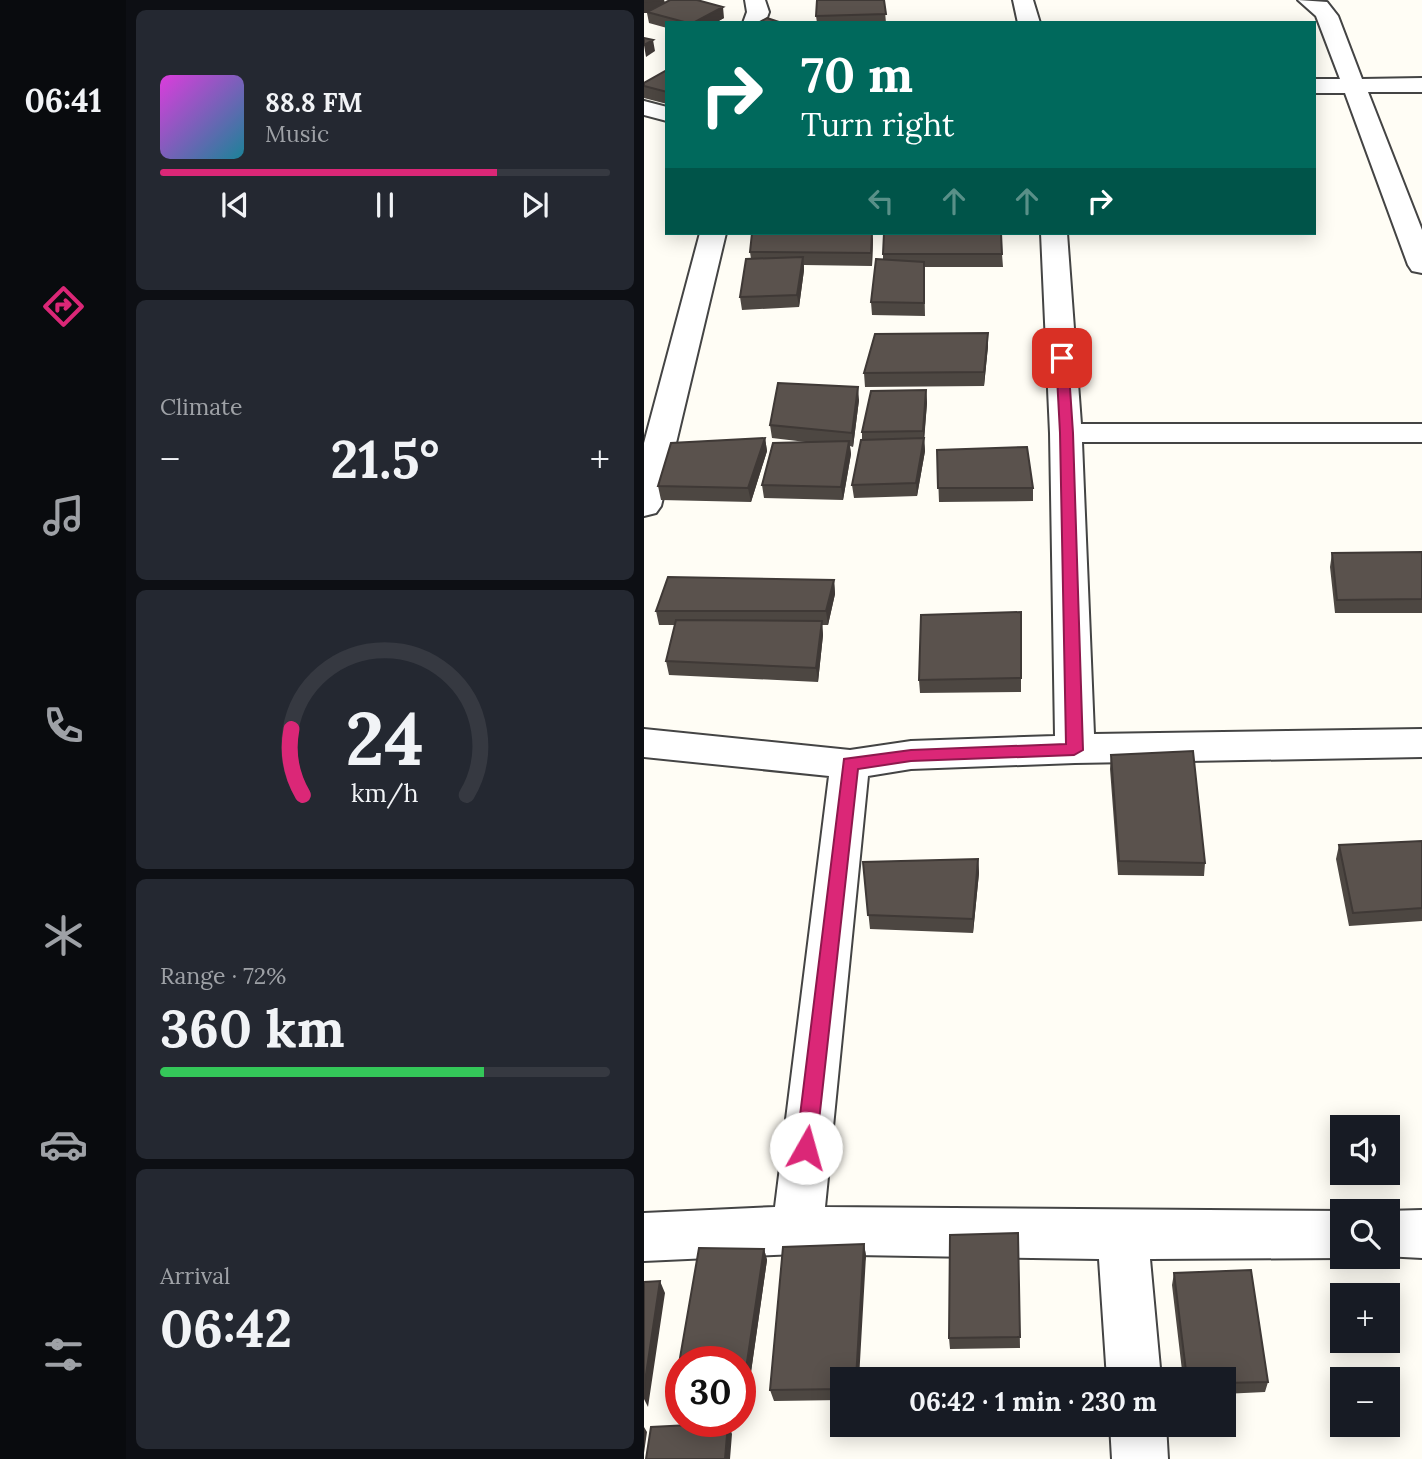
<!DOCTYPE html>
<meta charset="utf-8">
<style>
body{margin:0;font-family:Lora,serif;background:#242831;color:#f1f3f6;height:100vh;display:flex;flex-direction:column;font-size:26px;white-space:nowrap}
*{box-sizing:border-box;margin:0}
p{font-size:23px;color:#9ea1a6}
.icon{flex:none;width:38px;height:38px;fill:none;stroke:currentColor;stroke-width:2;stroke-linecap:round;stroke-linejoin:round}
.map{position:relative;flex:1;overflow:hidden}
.side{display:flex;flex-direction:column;gap:10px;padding:10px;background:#0d0f14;width:518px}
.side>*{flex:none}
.banner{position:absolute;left:21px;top:21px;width:651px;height:214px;border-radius:0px;box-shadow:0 4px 18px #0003;background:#00695c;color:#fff;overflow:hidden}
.buttons{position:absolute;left:686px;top:1115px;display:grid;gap:14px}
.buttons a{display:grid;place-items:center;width:70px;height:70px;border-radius:0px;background:#171b24;box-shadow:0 4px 18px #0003;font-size:35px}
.speed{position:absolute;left:21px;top:1346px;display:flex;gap:14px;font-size:35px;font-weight:700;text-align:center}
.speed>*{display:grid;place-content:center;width:91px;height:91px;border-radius:50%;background:#171b24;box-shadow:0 4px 18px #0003;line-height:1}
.speed .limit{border:10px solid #d22;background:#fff;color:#111}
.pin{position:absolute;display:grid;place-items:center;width:60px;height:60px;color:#fff;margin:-30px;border-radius:14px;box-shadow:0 4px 10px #0006}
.me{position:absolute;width:77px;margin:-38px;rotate:7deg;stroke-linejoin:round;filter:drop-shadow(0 0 5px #0008)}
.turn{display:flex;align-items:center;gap:24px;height:147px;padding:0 21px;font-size:32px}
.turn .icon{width:91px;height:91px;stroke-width:2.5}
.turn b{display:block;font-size:49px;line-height:60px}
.lanes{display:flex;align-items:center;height:66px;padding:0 21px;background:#0003;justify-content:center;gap:35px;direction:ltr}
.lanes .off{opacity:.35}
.big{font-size:52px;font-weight:800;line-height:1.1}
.side .widget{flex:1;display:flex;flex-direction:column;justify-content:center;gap:10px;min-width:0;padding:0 24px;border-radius:10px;background:#242831}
.side .dial{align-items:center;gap:0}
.dial svg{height:182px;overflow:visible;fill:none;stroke:#363941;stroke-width:7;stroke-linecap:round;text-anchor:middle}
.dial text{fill:#f1f3f6;stroke:none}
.song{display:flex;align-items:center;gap:21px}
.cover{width:84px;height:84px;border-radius:10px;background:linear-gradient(135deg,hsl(300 70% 55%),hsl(190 70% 35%))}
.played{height:7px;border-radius:4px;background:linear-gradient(90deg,#db2777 75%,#363941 75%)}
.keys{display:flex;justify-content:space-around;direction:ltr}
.heat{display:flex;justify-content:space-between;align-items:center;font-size:38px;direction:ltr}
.charge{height:10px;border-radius:5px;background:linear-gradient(90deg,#34c759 72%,#363941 0)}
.trip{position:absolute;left:186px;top:1367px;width:406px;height:70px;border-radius:0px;background:#171b24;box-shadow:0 4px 18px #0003;font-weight:800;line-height:70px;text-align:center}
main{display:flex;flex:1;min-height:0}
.dock{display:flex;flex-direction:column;width:126px;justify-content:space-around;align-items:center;background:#090b0e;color:#9ea1a6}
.dock .icon{width:49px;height:49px}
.dock .current{color:#db2777}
.dock b{font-size:32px;color:#f1f3f6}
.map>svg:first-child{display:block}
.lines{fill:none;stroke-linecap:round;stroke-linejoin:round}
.street-casing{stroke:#444;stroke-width:4}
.street{fill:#fff;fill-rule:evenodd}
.wall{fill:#4d4742}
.shaded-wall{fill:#3f3936}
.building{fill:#5a524d;stroke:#3f3936;stroke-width:2}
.route{fill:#db2777;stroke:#8e194d;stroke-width:2}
</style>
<main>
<nav class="dock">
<b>06:41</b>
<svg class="icon current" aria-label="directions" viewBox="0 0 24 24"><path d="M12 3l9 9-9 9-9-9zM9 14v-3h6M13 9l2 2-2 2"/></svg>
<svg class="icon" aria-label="music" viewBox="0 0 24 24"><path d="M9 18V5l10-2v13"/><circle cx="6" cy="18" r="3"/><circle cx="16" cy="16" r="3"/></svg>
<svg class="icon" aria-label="phone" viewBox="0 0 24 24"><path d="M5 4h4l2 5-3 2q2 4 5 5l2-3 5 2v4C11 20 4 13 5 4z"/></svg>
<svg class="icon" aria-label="climate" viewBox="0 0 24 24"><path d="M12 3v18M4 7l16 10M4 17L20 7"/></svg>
<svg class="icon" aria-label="car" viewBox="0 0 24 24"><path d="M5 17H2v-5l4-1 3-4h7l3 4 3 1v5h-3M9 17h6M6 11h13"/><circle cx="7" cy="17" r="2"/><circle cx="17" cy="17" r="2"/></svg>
<svg class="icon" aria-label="filters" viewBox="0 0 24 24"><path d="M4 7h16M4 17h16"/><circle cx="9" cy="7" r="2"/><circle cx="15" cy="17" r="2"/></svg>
</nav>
<section class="side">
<div class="widget">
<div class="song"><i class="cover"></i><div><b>88.8 FM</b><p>Music</p></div></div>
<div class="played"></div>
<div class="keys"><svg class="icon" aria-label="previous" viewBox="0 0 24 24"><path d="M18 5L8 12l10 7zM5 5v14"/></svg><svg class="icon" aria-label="pause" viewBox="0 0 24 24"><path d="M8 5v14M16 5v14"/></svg><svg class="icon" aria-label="next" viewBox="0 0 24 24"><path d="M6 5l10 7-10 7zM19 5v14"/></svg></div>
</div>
<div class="widget"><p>Climate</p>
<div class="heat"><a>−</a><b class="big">21.5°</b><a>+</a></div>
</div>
<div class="widget dial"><svg viewBox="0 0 100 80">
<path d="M14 69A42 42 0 1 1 86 69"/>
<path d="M14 69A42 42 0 0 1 9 40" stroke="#db2777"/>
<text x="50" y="56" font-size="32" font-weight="700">24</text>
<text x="50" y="72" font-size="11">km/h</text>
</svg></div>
<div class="widget"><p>Range · 72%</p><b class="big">360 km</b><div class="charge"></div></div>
<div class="widget"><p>Arrival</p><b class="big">06:42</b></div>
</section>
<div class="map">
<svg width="778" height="1459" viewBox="0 0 778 1459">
<rect width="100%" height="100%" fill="#fffdf5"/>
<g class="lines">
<g class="street-casing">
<path id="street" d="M101,0H121L125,12L121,23H99L103,12Z
M369,0H389L396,23H374Z
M654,0L683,2L694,16L718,79L778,78V92H724L778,230V273L768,271L764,265L701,93H670V79H696L672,16Z
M0,101L23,107V121L0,115Z
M56,233H82L17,506L12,513L0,516V443Z
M397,233H423L437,424H778V442H438L450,734L778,729V757L431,763L267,769L224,776L181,1207L700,1211H698V1256H702L698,1258L506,1259L517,1379H463L455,1259L153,1254L0,1261V1213L131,1207L185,776L0,757V729L206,750L267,741L411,736L406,433Z
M778,1210V1258L740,1256H744V1211H742Z
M466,1424H522L524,1459H468Z"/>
</g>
<use href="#street" class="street"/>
</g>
<path class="wall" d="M0,0H20L21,3L80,18L71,23H23V28L5,23L3,13H0Z
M240,0L242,23H173L172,16Z
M23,70V104L0,98V83Z
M229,239L228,266L160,265V270L155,307L98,310L96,297L107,259L106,252Z
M239,254H358L359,267H280L281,316L228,315L227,302L239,259Z
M344,346L340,386L221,387L220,373Z
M282,390L283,403L280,438L281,451L273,496L210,498L208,485L218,440V432Z
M215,400L209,447L206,446L207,454L199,500L120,498L118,485L162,442L128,438L126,425Z
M121,438L123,451L107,502L17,500L14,486Z
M293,450L389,488V501L295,502Z
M778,552V613H691L686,567L688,553Z
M190,580L191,594L184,625H178L179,635L174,682L25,675L22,661L31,625H15L12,611Z
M377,612V692L276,693L275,680Z
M467,755L561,863L560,876L474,875L466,769Z
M778,841V921L705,926L692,859L695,845Z
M334,859L335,873L329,933L226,929L219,862Z
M374,1233L376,1348L306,1349L305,1338Z
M220,1244L222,1256L198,1379V1400L130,1401L126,1390Z
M55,1248L120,1249L123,1260L104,1393H96V1362H37V1392L32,1381Z
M530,1273L624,1382L621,1392L579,1394V1379H539L528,1285Z"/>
<path class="shaded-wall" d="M20,0L22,11L3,12V13H0V2Z
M79,7L80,18L71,23H49Z
M9,40L11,51L2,57L0,45Z
M228,233L229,239L228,266L227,253Z
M159,257L160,270L155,307L153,295Z
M344,333V346L340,386V372Z
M214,387L215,400L209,447L208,433Z
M282,390L283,403L280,442V438L281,451L273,496L272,483L279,443V431Z
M121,438L123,451L107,502L104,488Z
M205,441L207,454L199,500L197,487Z
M190,580L191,594L184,625L182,611Z
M178,621L179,635L174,682L172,668Z
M334,859L335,873L329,933V919Z
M220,1244L222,1256L215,1379H212Z
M120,1249L123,1260L104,1393L100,1382Z
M16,1281L21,1293L4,1407L0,1399V1388Z
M84,1423L88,1434L86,1459H81Z
M0,1427L3,1432L0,1453Z"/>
<path class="building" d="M0,0H16L0,2Z
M26,0H53L79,7L49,23H44L3,12Z
M173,0H240L242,14L172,16Z
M123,18L138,23H114Z
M0,38L9,40L0,45Z
M23,70V92L0,86V83Z
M108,233H228L227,253L106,252Z
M240,233H357L358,254H239Z
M159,257L153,295L96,297L102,259Z
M232,259L280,262V303L227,302Z
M344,333L340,372L220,373L231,334Z
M134,383L214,387L208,433L126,425Z
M282,390L279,431L218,432L227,391Z
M121,438L104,488L14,486L27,443Z
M280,438L272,483L208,485L217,440Z
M205,441L197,487L118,485L129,443Z
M383,447L389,488H294L293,450Z
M778,552V599L693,600L688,553Z
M24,577L190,580L182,611H12Z
M377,612V678L275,680L277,615Z
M32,620L178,621L172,668L22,661Z
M549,751L561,863L475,861L467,755Z
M778,841V908L709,913L695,845Z
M334,859L329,919L224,915L219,862Z
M374,1233L376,1337L305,1338L306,1235Z
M220,1244L212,1379H198V1389L126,1390L139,1247Z
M55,1248L120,1249L100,1382H96V1362H37V1381H32Z
M607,1270L624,1382L579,1383V1379H543L530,1273Z
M16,1281L0,1388V1282Z
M84,1423L81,1459H2L7,1427Z"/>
<path class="route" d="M418,354L424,358L429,433L439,750L430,755L267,761L214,769L172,1148L169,1154L162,1157L155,1154L152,1148L200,759L267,750L422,744L416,433L412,358Z"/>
</svg>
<div class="buttons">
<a><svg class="icon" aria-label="sound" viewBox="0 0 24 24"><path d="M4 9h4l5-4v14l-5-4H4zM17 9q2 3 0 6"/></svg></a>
<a><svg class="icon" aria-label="search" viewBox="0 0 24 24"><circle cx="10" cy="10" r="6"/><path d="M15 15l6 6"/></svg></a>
<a>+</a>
<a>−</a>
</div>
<div class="speed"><div class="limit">30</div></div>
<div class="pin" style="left:418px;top:358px;background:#d93025"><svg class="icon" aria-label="arrive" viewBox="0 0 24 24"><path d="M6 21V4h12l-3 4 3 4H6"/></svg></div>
<svg class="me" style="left:162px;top:1148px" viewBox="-20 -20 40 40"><circle r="19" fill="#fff"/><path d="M0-13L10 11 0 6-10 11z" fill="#db2777"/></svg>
<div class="trip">06:42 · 1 min · 230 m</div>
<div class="banner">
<div class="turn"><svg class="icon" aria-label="right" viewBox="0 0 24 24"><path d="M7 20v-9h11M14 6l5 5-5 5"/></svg><div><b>70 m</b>Turn right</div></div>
<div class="lanes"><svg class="icon off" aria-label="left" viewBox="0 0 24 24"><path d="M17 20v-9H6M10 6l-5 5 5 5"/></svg><svg class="icon off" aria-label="ahead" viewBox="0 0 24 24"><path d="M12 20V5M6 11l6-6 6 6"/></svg><svg class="icon off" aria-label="ahead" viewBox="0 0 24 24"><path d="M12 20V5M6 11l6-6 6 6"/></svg><svg class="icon" aria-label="right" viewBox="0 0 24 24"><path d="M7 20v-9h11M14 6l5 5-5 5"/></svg></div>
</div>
</div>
</main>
